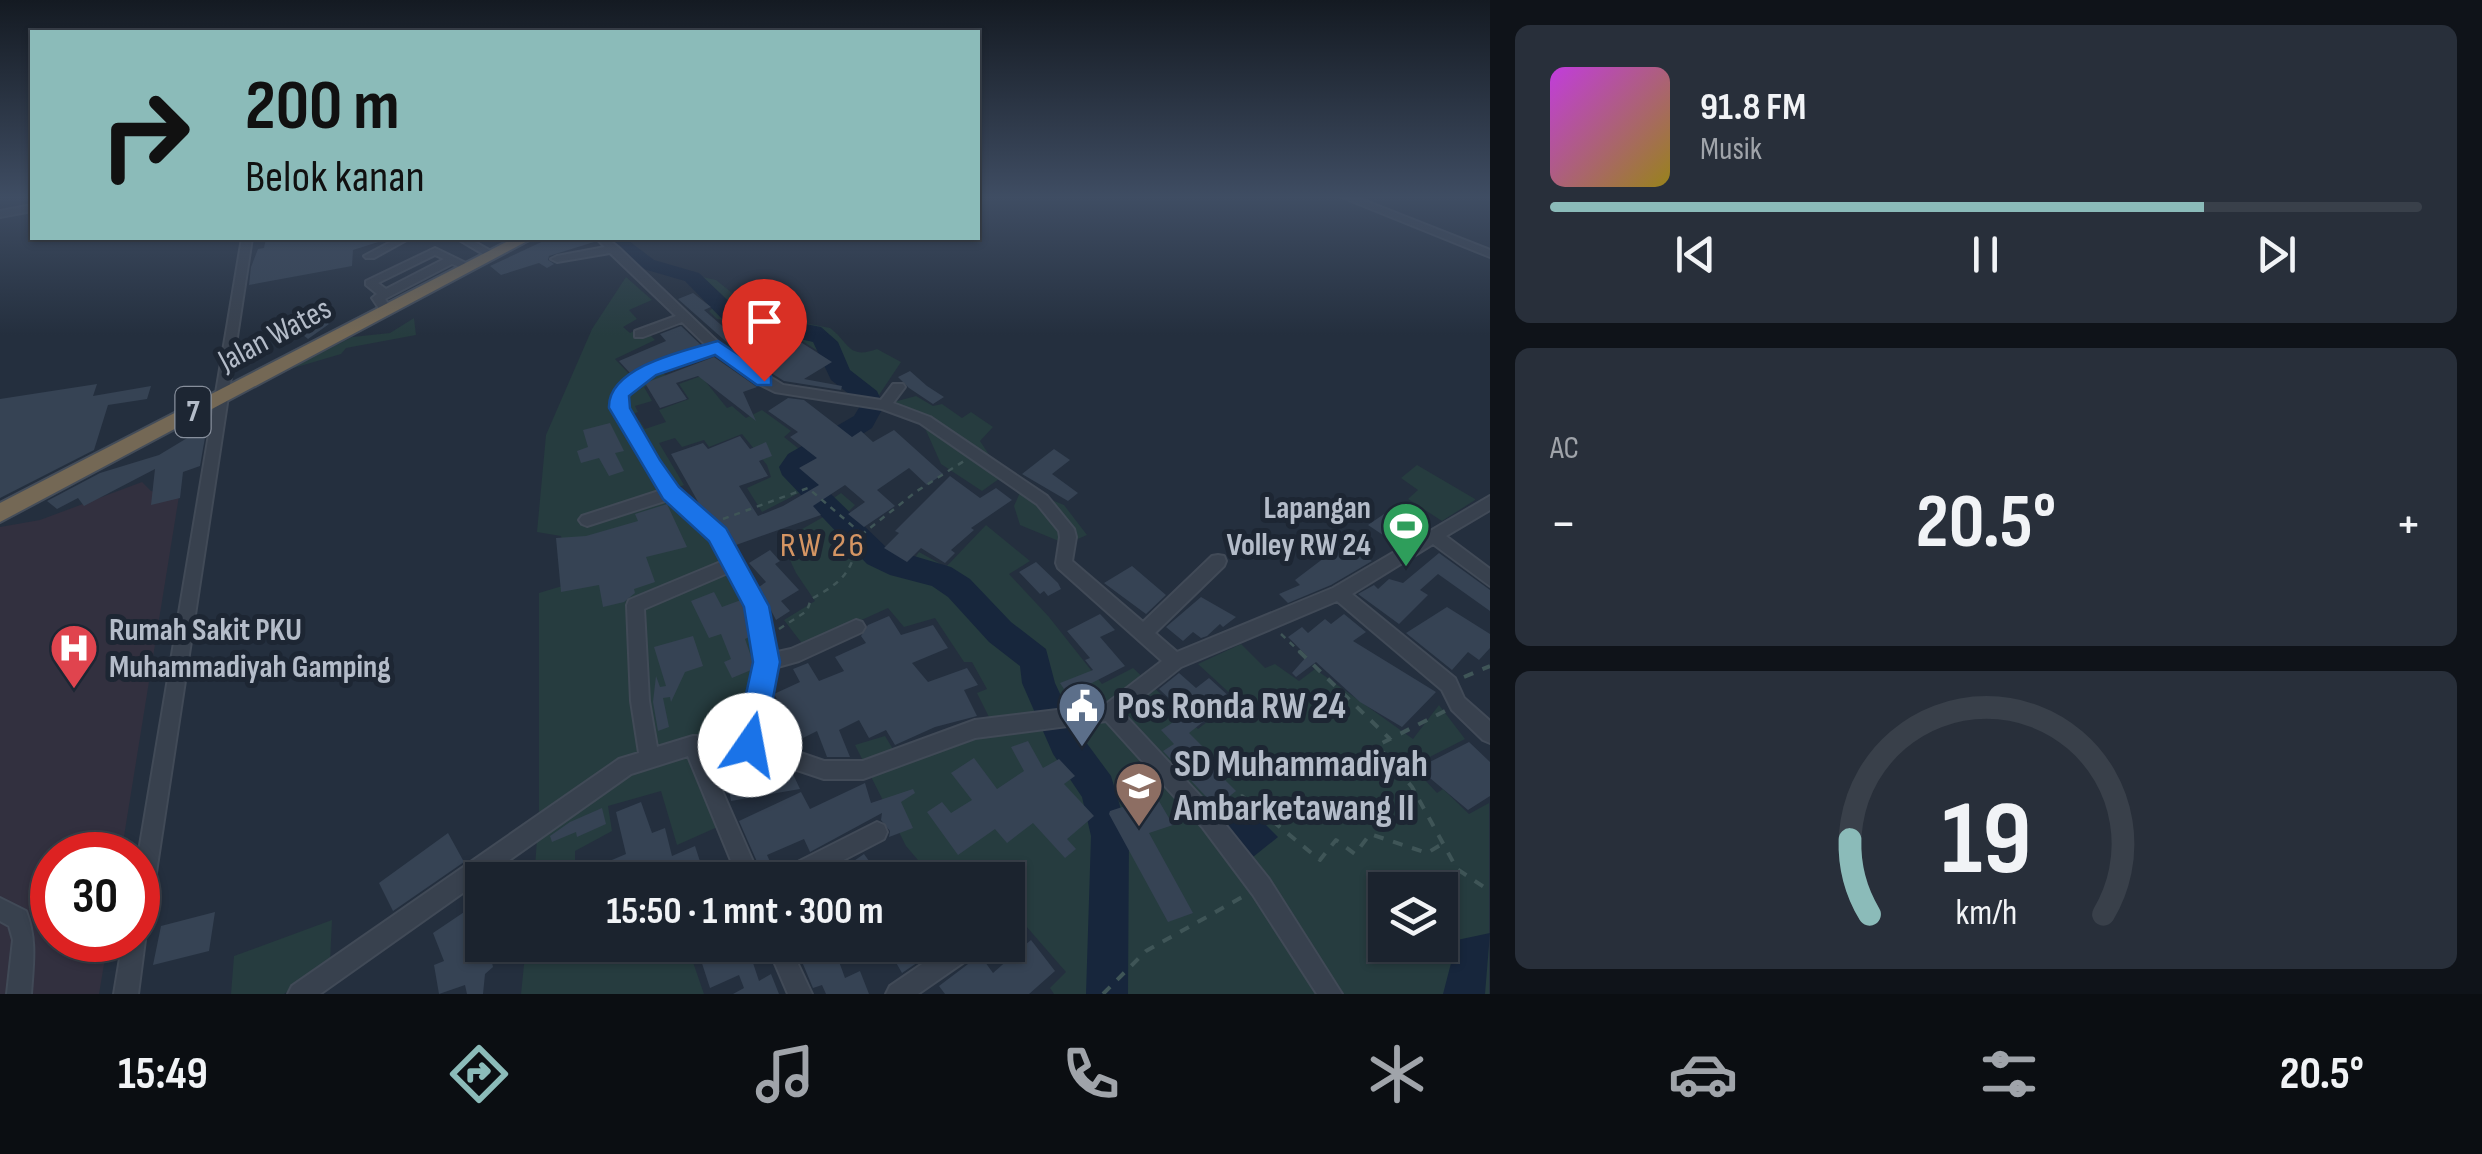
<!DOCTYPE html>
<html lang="id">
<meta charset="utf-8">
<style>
body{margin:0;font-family:"Sofia Sans Condensed",sans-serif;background:#282f3a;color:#f1f3f6;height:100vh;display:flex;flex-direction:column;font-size:38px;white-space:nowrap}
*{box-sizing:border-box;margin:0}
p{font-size:32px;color:#a0a4aa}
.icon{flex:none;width:55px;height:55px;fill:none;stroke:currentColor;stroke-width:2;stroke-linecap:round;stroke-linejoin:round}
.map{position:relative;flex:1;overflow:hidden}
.drawer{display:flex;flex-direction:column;gap:25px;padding:25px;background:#0f1319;width:992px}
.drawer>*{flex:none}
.banner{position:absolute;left:30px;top:30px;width:950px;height:210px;border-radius:0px;box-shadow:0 2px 8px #0004,0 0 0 2px #39404a;background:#8bbbb9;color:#111;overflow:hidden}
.fabs{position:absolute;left:1368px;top:872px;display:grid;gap:20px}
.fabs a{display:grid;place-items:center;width:90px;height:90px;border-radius:0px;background:#1b232e;box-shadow:0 2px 8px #0004,0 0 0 2px #39404a;font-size:50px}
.speed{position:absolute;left:30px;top:832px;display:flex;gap:20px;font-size:50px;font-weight:700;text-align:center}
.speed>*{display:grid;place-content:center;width:130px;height:130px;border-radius:50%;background:#1b232e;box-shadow:0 2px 8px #0004,0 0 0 2px #39404a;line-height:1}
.speed .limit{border:15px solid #d22;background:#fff;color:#111}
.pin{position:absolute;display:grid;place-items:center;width:85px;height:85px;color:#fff;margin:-102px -42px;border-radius:50% 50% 50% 0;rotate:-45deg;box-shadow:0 0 10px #0007}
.pin .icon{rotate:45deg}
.me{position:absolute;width:110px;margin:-55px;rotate:12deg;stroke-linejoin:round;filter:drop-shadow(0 0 8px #0008)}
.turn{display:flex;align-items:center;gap:35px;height:210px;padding:0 50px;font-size:45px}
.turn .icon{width:130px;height:130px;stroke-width:2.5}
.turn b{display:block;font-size:70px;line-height:85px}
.big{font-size:75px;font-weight:700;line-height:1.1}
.drawer .tile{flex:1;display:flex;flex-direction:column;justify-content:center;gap:15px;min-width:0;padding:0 35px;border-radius:15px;background:#282f3a}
.drawer .dial{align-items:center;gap:0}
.dial svg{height:260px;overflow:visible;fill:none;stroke:#39404a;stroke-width:7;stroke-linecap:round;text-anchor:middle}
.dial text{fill:#f1f3f6;stroke:none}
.song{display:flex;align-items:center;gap:30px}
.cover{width:120px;height:120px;border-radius:15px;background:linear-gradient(135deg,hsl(290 70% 55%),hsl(50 70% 35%))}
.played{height:10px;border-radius:5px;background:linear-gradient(90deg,#8bbbb9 75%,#39404a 75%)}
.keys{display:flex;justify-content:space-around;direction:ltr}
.heat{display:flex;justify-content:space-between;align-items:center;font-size:55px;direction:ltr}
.trip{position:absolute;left:465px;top:862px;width:560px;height:100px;border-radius:0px;background:#1b232e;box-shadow:0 2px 8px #0004,0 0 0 2px #39404a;font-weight:700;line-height:100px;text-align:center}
.tabs{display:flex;height:160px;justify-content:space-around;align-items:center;background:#0b0e12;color:#a0a4aa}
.tabs .icon{width:70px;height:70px}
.tabs .selected{color:#8bbbb9}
.tabs b{font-size:45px;color:#f1f3f6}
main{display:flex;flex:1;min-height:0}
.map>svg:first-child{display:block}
.medical{fill:#32303f}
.green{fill:#263c3f;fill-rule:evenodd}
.water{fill:#17263c}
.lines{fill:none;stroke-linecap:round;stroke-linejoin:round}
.river{fill:#17263c;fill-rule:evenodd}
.building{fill:#364354}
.minor-casing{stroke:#414a57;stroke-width:4}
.highway-casing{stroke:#434c59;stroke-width:4}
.path-far1{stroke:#3f5557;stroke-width:2.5;stroke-dasharray:6 6;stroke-linecap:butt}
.path{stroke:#3f5557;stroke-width:4;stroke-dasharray:10 10;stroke-linecap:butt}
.minor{fill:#38414e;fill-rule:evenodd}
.highway{fill:#746855;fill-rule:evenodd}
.route{fill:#1a73e8;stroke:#114b97;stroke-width:2.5}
.labels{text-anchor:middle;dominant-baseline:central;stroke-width:10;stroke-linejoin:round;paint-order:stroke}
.shield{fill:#1d2633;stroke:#878f9c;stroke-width:2.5}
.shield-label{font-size:30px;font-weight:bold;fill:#b4bcc9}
.street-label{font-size:32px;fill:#b4bcc9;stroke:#1d2633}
.poi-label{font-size:32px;font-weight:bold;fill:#b4bcc9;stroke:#1d2633;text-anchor:end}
.neighbourhood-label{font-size:35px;letter-spacing:2.5px;fill:#d59563;stroke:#1d2633}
.near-poi-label{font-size:38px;font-weight:bold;fill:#b4bcc9;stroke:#1d2633;text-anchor:start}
</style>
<main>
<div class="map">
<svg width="1490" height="994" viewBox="0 0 1490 994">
<rect width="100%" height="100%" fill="#242f3e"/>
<path class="medical" d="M142,482L151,491L179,496L121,855H52V940H108L99,994H0V527L40,520Z"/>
<path class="green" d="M693,275L716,280L758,314L830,328C849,342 848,360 877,349L901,362L877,398L853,385L840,365L796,337L804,331L717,319L709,311L715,307L696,290Z
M626,277L652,300L629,310L637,319L623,327L630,333L642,327L655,340L615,359L631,376L677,359L681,365L662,369L667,380L644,387L652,401L635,406L638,412L630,415L633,421L639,420L645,429L666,422L659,410L689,399L679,384L701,376L727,408L732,406L746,418L762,410L791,431L784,437L804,453L788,464L787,470L801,492L762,512L747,488L771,477L767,465L742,434L709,447L704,440L682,447L675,438L659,443L684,485L658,495C673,509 690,521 704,536C777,613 771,688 715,772L731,821L677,845L661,791L608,806L612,831L575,851V880H534L539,813V593L569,584L561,536L537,532L546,435L592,329Z
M414,318L416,335L346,348L341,354L290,369L352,337L390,333Z
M916,396L933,406L942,404L962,418L971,412L993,427L980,441L1003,476L982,491L941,464L924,426L890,403Z
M1417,465L1475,499V500L1442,521L1408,499L1418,490L1401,478Z
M1022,488L1064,505L1087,535L1066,544L1020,525L1014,506Z
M841,493L855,505L844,516C866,532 881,558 910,565L919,552L946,567L986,525L1030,561L1009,574L1049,617L1102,684L1133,668L1198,729L1236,699L1198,664L1241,644L1265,668L1275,664L1299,681L1315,669L1413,739L1439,705L1465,739L1412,766L1437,793L1443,789L1469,814L1489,803V994H1054L1050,988L1066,972L1019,918L1008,927V880H935L906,846L855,745L885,736L902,764L990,719L977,693L987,689L972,662H964L935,618L904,627L888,608L804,646L784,620L815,601L796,573L781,541L825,516L819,508ZM1385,890H1440V945H1385Z
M332,920L330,962L284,994H231L234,956Z
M526,945H561L563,952L586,945H687L704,994H521Z"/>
<path class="water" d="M1246,805L1278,837L1253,857L1221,824Z"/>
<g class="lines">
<path class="river" d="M603,238H625L654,260L699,273L739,311L821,327L838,342L850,370L877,391L884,406L872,428L806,470L887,548L951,567L970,579L1011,622L1046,649L1055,683L1077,730L1111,776L1129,836L1128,994H1086L1091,836L1082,797L1053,754L1022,683L1020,666L989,642L948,597L932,586L890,575L867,564L782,475L779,467L788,454L854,416L860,406L858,401L831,380L813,342L724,321L685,281L640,268Z
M1490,933L1485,994H1443L1457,940Z"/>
</g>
<path class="building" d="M266,238H388V239L353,250L352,266L249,285L251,267L258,249L264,248Z
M550,238L566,242L592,238L594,242L549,256L548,260L554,264L547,268L539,263L501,275L490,266Z
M693,293L711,307L704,310L727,330L742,322L752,323L763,331L780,327L786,331L740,354L678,299Z
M314,310L329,324L308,339L286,321Z
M681,326L701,345L630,373L619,361L666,341L660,334Z
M799,341L832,362L804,379L842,386L841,390L784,381L757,364Z
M714,357L757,387L743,392L756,421L698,376L676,383L687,399L660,408L645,383Z
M910,371L927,386L944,397L933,404L909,388L898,377Z
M97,384L93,396L151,386L147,399L108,405L94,450L0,498V399Z
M788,398L804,400L852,437L861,431L873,442L894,430L943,474L927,485L909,468L877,490L895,506L864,527L848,514L865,502L845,485L813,506L821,515L736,545L726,528L701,507L671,454L703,443L708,449L740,436L750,449L766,442L772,456L759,461L768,476L739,486L758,516L783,506L819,485L799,468L817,458L790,437L798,432L768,411Z
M610,423L624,451L615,453L624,471L609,476L599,458L581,463L577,451L588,447L583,430Z
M207,426L200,466L183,472L180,498L151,505L155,469L84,506L78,498L57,509L47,501L100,473L159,455Z
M1054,449L1070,460L1052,474L1078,493L1068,501L1022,474Z
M950,476L980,498L996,488L1012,500L971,528L974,530L951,550L955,553L945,563L921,548L907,562L884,548L899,533L895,531Z
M667,504L687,547L646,557L655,582L634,589L635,593L624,602L603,607L599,585L561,592L556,538L586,536L638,521L635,514Z
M1384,514L1416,534L1398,545L1368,525Z
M1345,542L1372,561L1331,585L1288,603L1279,594L1300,585L1295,580Z
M770,550L780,561L775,564L799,590L781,601L790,611L776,620L759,587L766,582L749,563Z
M1439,553L1490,590V611L1438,574L1420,590L1428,595L1399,624L1358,594L1374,585L1378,589L1389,579L1403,583Z
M1036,562L1058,583L1061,589L1048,596L1044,591L1040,594L1019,572Z
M1132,566L1166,595L1146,614L1104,583Z
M714,592L722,607L741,600L745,608L749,637L745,639L753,662L751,670L732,678L724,662L731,659L721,634L709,638L691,601Z
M1201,597L1236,617L1223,627L1220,624L1207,636L1201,638L1193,632L1183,641L1166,627Z
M1447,607L1490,634V648L1479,660L1468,652L1452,670L1406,633Z
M1100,614L1115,630L1100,637L1125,666L1084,687L1095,701L1074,704L1060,683L1093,670L1085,660L1090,658L1067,631Z
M1344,614L1366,632L1353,641L1436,692L1402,727L1360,702L1316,662L1296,677L1292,673L1307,656L1288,637L1302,627L1308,633L1325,619L1331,624Z
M889,616L901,635L933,625L948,648L912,663L928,682L967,668L978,685L964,690L977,716L935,727L895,745L886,730L869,738L859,720L839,730L850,757H827L817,731L801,739L774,694L800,682L793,669L808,663L819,681L844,671L835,657L866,643L861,636L868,625Z
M693,636L703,666L685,672L671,702L670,697L663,698L669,727L658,731L653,702L656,676L660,687L666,686L654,647Z
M1179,673L1196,688L1209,678L1232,699L1189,733L1209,753L1203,758L1236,791L1216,807L1163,751L1174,744L1161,730L1186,714L1159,689Z
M1028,741L1043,768L1059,759L1075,776L1064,784L1094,816L1067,839L1076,849L1065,858L1033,823L1007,843L995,829L958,855L927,812L942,802L951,813L972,800L951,773L974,758L997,789L1024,771L1011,747Z
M1469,742L1490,762V796L1468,810L1418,768Z
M748,764L763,765L769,777L784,770L792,772L800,789L731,801L726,770Z
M865,783L871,803L913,789L915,793L901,802L913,828L889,837L890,831L881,820L882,813L810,852L804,839L767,855L773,868L762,873L739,821L801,792L810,809Z
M1156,796L1173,825L1149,833L1193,913L1168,922L1109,814L1110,811Z
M641,802L652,833L665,828L672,856L695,846L706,880H565L582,873L580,864L592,860L593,868L626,854L616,812Z
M602,808L606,824L577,837L576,832L552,842L550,836L570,822Z
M448,833L464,862L393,911L379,883Z
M864,854L883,880H825L850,868L848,865Z
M482,900V945H488L493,967L485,974L483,994H467L465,985L439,994L434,965L444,961L433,933Z
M215,912L209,951L153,965L161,926Z
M1017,935L1025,945L1031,940L1055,971L1029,994H945L939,986L980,955L993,973L1010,958L1002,947Z
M696,945H747L759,981L771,974L779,994H733L744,988L739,975L710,988Z
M795,945H833L845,978L860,971L869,994H826L822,985L813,988Z
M886,945H943L902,973Z"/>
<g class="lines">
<g class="minor-casing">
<path id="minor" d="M1339,196H1353L1490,250V257Z
M32,205V211L0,217V211Z
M242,238H252L149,919L146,927L138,930V857Z
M398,238H410L374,258H366L364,256Z
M456,238H468L498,255L492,258L488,257Z
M596,238H607L618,247L721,345L740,358L787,335H795V341L749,364L783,385L881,400L893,384H903L905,387L893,403L930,417L1047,496L1074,529L1076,537L1072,561L1143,622L1212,556L1218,555L1224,556L1226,561L1224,566L1155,633L1177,652L1333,588L1490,496V510L1446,536L1490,569V586L1433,544L1352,594L1455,678L1464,698L1490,721V743L1483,740L1452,710L1442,690L1337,601L1181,667L1123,713L1217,814L1269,879L1342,994H1317L1253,895L1203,828L1106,721L975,738L863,779H824L749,754H706L761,880H739L688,756L631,774L320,994H288L292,986L619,759L639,753L631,701L627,605L629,600L723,561L711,539L668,500L587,526L582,524L579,520L582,516L662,490L613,407C610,369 680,356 708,347L682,322L643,337H635V331L676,316L610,253L557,262L551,259L557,256L605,247ZM715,353L759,384L775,392L882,409L920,423L1037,504L1059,531L1060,537L1056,563L1058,568L1162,661L1106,704L975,720L863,761H824L760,739L774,668L799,661L862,632L865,627L862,622L856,620L791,649L773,653L765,606L740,558L723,531L676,489L627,407C623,374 690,361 715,353ZM730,572L749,607L757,662L741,736H693L657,747L649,701L644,609Z
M435,248L474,267L468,270L452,264L385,299L392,310L390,313H382L372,298L377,294L366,285V281ZM435,255L444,259L386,289L378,283Z
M877,822L884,825L887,832L884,839L805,880H772L776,873Z
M0,898L26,911C37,939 33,964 31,994H7L13,940L9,926L0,921Z
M138,930L142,932L145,940L138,994H114L123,940H138Z
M767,945H789L812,994H788Z
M950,945H980L977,953L918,994H886L890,986Z"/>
</g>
<g class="highway-casing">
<path id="highway" d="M514,238H533L0,522V503Z"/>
</g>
<path class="path-far1" d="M723,519L808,488L862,534
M779,629L807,611L811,599C839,584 855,572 856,539L917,491L964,461
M1281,634L1302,654"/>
<path class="path" d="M1299,651L1391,740
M1464,677L1490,666
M1445,711L1382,743L1383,752L1412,787L1457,869L1490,891
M1226,809L1242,796L1320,860L1336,840L1355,854L1370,834L1427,853L1442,844
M1103,994L1146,951L1244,896"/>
<use href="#minor" class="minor"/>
<use href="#highway" class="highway"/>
</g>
<linearGradient id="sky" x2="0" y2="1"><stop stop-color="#141a22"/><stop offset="0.59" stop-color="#3f4d63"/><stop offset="1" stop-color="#3f4d63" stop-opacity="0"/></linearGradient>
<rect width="1490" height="335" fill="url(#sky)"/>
<path class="route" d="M718,341L771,376V385H757L715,355L656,375L629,396L630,408L660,460L679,487L726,528L769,606L780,662L764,745L760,755L750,759L739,755L735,745L753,662L744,607L709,541L663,499L609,408C607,367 686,350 718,341Z"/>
<defs>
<g id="stadium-pin" transform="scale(2.5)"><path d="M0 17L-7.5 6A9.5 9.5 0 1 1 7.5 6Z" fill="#2e9e5b" stroke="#1d2633"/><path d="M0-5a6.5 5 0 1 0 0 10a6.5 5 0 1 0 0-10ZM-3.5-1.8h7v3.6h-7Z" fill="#fff"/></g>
<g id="hospital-pin" transform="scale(2.5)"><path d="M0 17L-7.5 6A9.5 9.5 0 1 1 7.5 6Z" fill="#e0444e" stroke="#1d2633"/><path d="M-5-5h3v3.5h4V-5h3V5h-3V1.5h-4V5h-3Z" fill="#fff"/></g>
<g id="civic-pin" transform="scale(2.5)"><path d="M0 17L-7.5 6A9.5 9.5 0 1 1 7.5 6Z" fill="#5c6f8a" stroke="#1d2633"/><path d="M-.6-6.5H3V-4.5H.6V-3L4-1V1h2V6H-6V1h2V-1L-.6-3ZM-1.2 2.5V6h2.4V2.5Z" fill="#fff"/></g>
<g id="school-pin" transform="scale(2.5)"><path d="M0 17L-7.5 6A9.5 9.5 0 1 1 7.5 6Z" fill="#8d6e63" stroke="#1d2633"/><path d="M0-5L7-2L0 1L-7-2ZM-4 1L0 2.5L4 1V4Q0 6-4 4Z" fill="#fff"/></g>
</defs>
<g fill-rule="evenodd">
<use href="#stadium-pin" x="1406" y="526"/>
<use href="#hospital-pin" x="74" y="648"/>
<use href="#civic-pin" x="1082" y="706"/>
<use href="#school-pin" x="1139" y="786"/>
</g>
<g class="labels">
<rect class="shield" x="175.5" y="387" width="35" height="50" rx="8"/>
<g class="shield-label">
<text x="193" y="412">7</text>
</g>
<g class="street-label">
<text transform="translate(275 335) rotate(-28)">Jalan Wates</text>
</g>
<g class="poi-label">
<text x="1371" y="508">Lapangan<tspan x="1371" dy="37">Volley RW 24</tspan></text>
<text x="109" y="630" text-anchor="start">Rumah Sakit PKU<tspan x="109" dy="37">Muhammadiyah Gamping</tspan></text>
</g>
<g class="neighbourhood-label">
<text x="823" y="545">RW 26</text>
</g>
<g class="near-poi-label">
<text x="1117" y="706">Pos Ronda RW 24</text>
<text x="1174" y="764">SD Muhammadiyah<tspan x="1174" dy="44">Ambarketawang II</tspan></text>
</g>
</g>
</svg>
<div class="fabs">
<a><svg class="icon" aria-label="layers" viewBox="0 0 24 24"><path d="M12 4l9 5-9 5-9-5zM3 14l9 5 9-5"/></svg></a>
</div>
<div class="speed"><div class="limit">30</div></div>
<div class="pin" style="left:764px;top:381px;background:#d93025"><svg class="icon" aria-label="arrive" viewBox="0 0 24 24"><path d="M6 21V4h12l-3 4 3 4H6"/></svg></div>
<svg class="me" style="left:750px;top:745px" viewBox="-20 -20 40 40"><circle r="19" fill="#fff"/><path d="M0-13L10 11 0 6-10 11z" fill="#1a73e8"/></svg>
<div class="trip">15:50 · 1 mnt · 300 m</div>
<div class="banner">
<div class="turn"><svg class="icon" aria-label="right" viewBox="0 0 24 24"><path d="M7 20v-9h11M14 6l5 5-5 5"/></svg><div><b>200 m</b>Belok kanan</div></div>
</div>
</div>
<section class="drawer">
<div class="tile">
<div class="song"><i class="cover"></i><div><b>91.8 FM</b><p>Musik</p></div></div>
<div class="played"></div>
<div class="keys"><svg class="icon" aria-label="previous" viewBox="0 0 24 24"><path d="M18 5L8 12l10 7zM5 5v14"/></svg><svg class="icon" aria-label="pause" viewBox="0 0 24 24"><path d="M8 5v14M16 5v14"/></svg><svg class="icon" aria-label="next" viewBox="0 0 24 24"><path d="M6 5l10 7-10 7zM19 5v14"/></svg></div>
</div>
<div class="tile"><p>AC</p>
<div class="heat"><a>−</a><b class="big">20.5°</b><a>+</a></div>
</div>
<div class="tile dial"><svg viewBox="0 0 100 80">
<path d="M14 69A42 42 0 1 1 86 69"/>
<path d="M14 69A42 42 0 0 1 8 46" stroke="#8bbbb9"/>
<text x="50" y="56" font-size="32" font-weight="700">19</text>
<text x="50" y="72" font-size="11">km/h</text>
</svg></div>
</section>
</main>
<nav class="tabs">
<b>15:49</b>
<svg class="icon selected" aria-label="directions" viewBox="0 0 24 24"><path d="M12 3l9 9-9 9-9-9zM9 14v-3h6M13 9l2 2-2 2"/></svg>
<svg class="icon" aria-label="music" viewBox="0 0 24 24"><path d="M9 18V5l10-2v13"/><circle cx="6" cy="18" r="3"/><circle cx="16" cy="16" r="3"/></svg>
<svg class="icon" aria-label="phone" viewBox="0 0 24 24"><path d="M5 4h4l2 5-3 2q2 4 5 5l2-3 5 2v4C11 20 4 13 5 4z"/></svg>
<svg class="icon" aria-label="climate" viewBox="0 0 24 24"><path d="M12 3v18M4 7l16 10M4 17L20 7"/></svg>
<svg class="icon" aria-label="car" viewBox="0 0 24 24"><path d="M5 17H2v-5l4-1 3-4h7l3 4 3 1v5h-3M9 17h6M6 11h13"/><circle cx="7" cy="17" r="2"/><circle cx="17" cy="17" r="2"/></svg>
<svg class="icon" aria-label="filters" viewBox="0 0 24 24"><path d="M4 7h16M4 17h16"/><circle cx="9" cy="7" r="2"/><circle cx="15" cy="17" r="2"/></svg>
<b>20.5°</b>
</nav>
